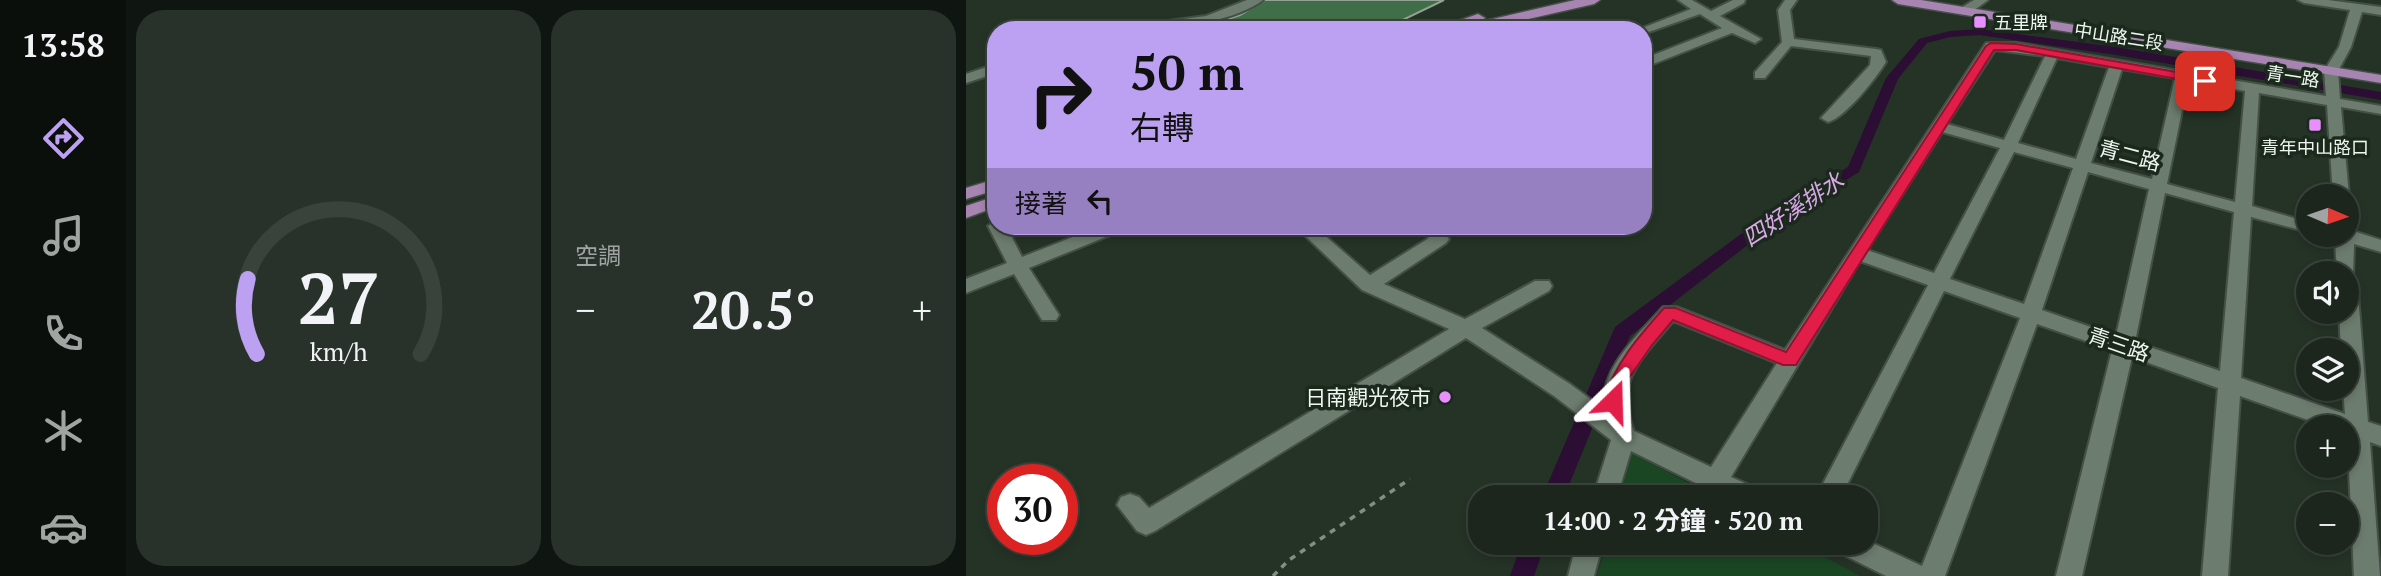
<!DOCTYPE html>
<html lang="zh-TW">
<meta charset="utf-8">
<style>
body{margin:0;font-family:"PT Serif","Noto Sans TC",serif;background:#29322a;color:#f1f3f6;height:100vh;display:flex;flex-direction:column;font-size:26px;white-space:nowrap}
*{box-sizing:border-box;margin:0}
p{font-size:23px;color:#a0a5a4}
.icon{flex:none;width:38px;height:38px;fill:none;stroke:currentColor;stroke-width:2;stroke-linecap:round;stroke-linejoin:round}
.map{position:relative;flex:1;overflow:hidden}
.sheet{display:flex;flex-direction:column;gap:10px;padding:10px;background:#0f1510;width:840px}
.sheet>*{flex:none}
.hud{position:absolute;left:21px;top:21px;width:665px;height:214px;border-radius:28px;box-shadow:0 4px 10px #0003,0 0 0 2px #3a433b;background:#bca0f2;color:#111;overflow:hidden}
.needle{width:46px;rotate:92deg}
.controls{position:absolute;left:1330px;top:184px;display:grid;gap:14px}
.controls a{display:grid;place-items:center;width:63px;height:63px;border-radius:50%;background:#1c261d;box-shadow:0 4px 10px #0003,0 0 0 2px #3a433b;font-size:35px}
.speed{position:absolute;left:21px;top:464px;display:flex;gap:14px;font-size:35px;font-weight:700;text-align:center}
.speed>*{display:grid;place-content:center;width:91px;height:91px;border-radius:50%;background:#1c261d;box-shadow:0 4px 10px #0003,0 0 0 2px #3a433b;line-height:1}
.speed .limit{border:10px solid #d22;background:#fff;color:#111}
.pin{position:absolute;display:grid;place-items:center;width:60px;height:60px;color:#fff;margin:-30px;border-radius:14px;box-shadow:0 4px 10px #0006}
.me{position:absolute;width:77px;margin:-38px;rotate:22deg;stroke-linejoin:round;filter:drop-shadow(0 0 5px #0008)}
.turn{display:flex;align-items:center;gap:24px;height:147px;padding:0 28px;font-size:32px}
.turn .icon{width:91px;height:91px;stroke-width:2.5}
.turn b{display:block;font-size:49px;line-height:60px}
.then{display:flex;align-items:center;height:66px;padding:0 28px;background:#0003;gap:14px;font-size:26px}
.big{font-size:52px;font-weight:700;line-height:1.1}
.sheet .tile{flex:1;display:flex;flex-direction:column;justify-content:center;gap:10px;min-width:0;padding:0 24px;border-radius:28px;background:#29322a}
.sheet .dial{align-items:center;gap:0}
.dial svg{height:182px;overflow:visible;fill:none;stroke:#3a433b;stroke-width:7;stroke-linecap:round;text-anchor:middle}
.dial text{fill:#f1f3f6;stroke:none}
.heat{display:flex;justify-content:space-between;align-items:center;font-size:38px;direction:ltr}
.sheet .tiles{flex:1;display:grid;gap:10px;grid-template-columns:repeat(2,1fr)}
.trip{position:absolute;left:502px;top:485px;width:410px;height:70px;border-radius:28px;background:#1c261d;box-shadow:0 4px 10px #0003,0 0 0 2px #3a433b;font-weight:700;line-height:70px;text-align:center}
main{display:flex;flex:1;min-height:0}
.tabs{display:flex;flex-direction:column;width:126px;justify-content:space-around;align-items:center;background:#0b0f0c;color:#a0a5a4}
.tabs .icon{width:49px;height:49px}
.tabs .current{color:#bca0f2}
.tabs b{font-size:32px;color:#f1f3f6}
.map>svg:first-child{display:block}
.green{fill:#1b4624}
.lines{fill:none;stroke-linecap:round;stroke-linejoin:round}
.stream{stroke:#66536b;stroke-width:2.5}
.canal{fill:#2c0d33;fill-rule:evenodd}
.building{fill:#406e48;stroke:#91a193;stroke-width:2}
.minor-casing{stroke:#444f46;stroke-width:4}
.major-casing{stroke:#444f46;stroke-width:3}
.path{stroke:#828e84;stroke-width:3.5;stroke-dasharray:6 6;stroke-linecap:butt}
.minor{fill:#6c7c6e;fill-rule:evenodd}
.major{fill:#a784b2;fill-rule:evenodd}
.route{fill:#e11d48;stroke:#92132f;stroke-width:2}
.poi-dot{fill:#e88eff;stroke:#1b291d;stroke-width:2.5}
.labels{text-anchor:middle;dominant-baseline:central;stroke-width:7;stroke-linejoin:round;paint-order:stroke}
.far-poi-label{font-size:18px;fill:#eef7ef;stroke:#1b291d;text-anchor:start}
.far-street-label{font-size:18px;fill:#eef7ef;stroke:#1b291d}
.street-label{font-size:21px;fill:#eef7ef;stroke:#1b291d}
.poi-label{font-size:21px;fill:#eef7ef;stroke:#1b291d;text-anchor:end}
.water-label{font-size:23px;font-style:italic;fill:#dda8eb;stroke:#1b291d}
</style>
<main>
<nav class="tabs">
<b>13:58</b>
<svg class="icon current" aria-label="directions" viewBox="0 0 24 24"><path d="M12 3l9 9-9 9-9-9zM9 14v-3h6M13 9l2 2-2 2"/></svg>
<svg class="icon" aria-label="music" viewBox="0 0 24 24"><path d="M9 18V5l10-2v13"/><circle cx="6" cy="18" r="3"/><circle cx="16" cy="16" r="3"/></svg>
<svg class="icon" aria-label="phone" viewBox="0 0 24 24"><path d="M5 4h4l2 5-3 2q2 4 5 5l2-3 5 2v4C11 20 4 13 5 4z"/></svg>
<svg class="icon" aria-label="climate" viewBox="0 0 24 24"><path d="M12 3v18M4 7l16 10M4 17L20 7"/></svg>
<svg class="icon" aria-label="car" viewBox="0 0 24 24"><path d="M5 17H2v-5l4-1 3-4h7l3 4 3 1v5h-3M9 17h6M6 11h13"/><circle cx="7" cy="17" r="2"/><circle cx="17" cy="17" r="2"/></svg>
</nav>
<section class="sheet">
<div class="tiles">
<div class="tile dial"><svg viewBox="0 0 100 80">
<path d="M14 69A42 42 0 1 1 86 69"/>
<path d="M14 69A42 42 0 0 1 10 36" stroke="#bca0f2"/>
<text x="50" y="56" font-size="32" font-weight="700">27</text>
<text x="50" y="72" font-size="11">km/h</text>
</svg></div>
<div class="tile"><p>空調</p>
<div class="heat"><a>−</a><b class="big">20.5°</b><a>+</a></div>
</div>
</div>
</section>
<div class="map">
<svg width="1415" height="576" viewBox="0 0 1415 576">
<rect width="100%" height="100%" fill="#253327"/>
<path class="green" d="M666,453L748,497H653Z
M641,542L833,543L894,576H631Z"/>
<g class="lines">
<path class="stream" d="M179,30L198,23"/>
<path class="canal" d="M1013,29L1150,47L1415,92V100L1150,55L1013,35L984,37L961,43L932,79L893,172L810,223L664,336L598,497H576L649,327L798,217L882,167L920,78L953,39L984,31Z
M556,542H580L568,576H544Z"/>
</g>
<path class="building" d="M299,0H478L416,30H229L274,15Z"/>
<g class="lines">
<g class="minor-casing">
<path id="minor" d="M281,0H297C273,19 213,30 182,30L202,21L240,16Z
M712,0H726L745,11L767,0H779L778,3L754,16L795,39L789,43L766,33L677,68V59L756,28L734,14L677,34V30H671L725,9Z
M819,0H831L824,10L828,39L910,49L915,50L920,62C910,78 880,117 862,122L855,118L904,65L905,56L825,46L799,78H789V72L816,42L812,10Z
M1008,0H1022L1003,14H995V8Z
M1332,0H1362L1415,7V15L1396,12L1385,47L1372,71L1374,99L1415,106V114L1375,107L1383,196L1381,200V196H1367L1361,105L1293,93L1286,206L1342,222V232L1285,217L1275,378L1379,414L1377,388H1381V350H1375L1373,312H1381V273H1371L1369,239L1362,234H1381V229L1415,240V252L1388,244L1387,276L1391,281L1402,422L1415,426V446L1404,442L1414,576H1388L1381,427H1362L1274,396L1262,576H1236L1252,388L1166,357L1116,576H1090L1146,350L1071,324L979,576H920L868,550L864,542H900V540L956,566L1054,318L978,291L875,497H850L962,285L894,261L765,477L792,489L795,497H758L665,451L651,497H627L645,440L588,396L500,338L189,531L180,535L171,531L151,505L155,497L164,494L173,497L183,508L483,329L396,290L329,226H348L404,275L463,238L452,226H471L483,239L480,243L418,284L499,319L569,281H583L586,286L583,291L516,328L604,384L638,409C632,370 674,333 697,307H711L819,350L1020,43H1050L1360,96L1358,71L1373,47L1384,10L1338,3ZM1029,50L1079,56L1038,140L981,124ZM1091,58L1143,67L1110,159L1052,143ZM1156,69L1209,78L1186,179L1125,163ZM1222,81L1279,91L1269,202L1201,184ZM976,132L1034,148L968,273L901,250ZM1048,152L1107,168L1058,304L984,279ZM1122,172L1183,189L1150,336L1076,310ZM1199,193L1268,212L1254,371L1169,342ZM707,321L811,363L745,467L668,431C648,379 676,359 707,321Z
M30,64V73L0,83V74Z
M30,221V226H40L56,257L135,226H160L157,230L63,268L93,315L90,320H76L48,274L0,293V279L41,263L22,226Z
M611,542H637L628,576H602Z"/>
</g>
<g class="major-casing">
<path id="major" d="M609,0H634L628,4L514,30H466L512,14L519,18L514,22Z
M926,0H955L1415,75V83L932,4Z
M30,179V190L0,199V188Z
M30,196V207L0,218V206Z"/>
</g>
<path class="path" d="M307,576L323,560L444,479"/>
<use href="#minor" class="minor"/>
<use href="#major" class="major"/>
</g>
<path class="route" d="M1025,43L1050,44L1239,77L1245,81L1239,84L1050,50H1028L830,365H817L707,320L686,345L661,381L654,406L647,408L641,406L638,401C648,364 673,336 698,308H710L820,352L1020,46Z"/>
<g class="poi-dot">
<rect x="1007" y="15" width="14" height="14" rx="3.5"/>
<rect x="1342" y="118" width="14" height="14" rx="3.5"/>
<circle cx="479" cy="397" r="7"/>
</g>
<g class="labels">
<g class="far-poi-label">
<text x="1028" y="22">五里牌</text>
<text x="1349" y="147" text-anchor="middle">青年中山路口</text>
</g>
<g class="far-street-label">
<text transform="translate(1153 36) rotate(9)">中山路二段</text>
<text transform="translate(1327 76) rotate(9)">青一路</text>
</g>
<g class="street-label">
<text transform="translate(1164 155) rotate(15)">青二路</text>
<text transform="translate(1153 344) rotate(19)">青三路</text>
</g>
<g class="poi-label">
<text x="465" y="397">日南觀光夜市</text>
</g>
<g class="water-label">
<text transform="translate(827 209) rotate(-33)">四好溪排水</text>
</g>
</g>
</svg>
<div class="controls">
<a><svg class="needle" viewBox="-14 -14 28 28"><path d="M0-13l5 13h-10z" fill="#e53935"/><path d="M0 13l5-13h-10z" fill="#a0a5a4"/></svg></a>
<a><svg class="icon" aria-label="sound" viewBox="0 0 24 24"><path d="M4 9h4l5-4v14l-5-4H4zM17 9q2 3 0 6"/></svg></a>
<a><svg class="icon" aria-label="layers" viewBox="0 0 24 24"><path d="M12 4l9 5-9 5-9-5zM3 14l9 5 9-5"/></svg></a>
<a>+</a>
<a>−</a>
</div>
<div class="speed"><div class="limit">30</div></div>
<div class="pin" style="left:1239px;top:81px;background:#d93025"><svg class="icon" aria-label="arrive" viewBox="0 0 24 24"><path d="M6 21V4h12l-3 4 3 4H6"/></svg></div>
<svg class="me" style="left:647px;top:401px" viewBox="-20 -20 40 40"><path d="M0-17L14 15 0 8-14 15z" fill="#e11d48" stroke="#fff" stroke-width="4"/></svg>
<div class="trip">14:00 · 2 分鐘 · 520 m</div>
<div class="hud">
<div class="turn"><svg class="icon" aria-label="right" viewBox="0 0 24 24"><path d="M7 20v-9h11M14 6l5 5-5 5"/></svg><div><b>50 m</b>右轉</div></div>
<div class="then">接著<svg class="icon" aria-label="left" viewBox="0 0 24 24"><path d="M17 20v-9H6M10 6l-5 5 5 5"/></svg></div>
</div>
</div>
</main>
